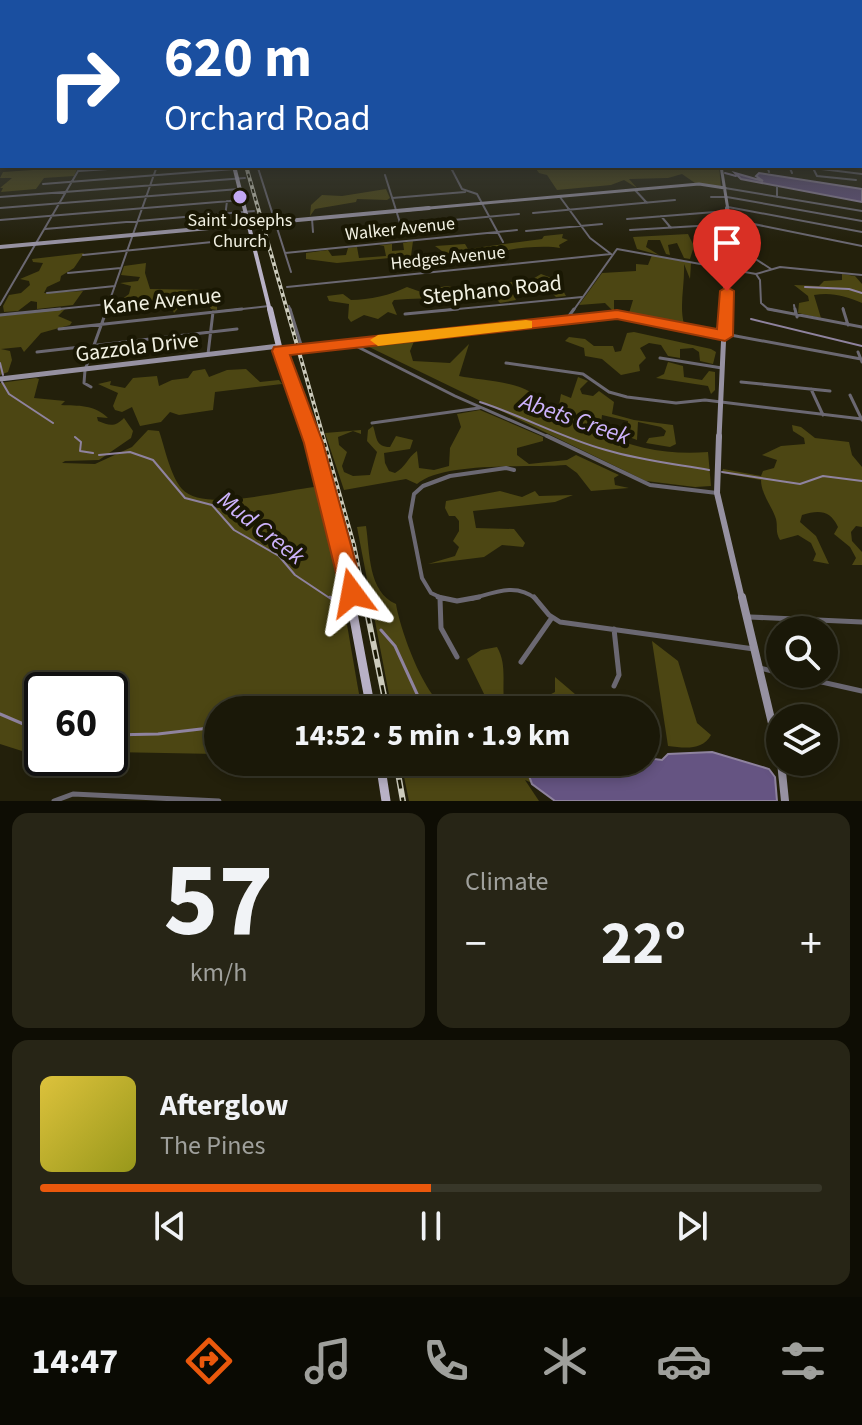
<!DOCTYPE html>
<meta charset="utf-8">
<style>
body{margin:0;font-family:"Source Sans 3",sans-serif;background:#272516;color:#f1f3f6;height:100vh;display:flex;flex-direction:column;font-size:30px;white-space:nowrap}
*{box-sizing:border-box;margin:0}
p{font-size:26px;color:#9fa09c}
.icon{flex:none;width:44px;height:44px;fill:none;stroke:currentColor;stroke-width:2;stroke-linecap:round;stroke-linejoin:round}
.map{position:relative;height:801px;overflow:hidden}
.panel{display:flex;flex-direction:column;gap:12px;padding:12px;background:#0e0d04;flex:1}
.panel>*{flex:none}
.top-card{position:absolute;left:0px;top:0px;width:862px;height:168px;box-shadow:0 4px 12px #0003,0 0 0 2px #383729;background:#1a4fa0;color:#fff;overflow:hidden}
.controls{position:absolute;left:766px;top:616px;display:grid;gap:16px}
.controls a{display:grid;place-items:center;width:72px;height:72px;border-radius:50%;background:#1a1808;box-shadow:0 4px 12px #0003,0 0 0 2px #383729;font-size:40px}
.speed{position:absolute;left:24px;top:672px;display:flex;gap:16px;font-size:40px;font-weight:700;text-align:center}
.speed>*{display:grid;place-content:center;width:104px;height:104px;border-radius:50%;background:#1a1808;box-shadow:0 4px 12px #0003,0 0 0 2px #383729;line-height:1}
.speed .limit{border:4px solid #111;border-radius:12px;background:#fff;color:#111}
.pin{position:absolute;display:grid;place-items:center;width:68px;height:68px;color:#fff;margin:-82px -34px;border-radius:50% 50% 50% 0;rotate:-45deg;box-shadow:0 0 8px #0007}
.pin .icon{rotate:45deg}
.me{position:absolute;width:88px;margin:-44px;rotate:347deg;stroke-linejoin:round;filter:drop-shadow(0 0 6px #0008)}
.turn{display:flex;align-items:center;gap:28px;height:168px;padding:0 32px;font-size:36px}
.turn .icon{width:104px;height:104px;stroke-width:2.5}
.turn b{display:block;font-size:56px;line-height:68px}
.big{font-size:60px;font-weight:700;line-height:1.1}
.panel .tile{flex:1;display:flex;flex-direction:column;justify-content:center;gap:12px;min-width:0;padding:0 28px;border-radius:16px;background:#272516}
.panel .dial{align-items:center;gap:0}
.dial b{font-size:104px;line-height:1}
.song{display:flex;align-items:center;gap:24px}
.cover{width:96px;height:96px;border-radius:12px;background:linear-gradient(135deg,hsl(50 70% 55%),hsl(60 70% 35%))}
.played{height:8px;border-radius:4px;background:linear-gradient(90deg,#ea580c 50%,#383729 50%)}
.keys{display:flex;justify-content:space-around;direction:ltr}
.heat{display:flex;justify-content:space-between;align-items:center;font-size:44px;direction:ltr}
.panel .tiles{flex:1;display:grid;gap:12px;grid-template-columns:1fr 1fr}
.tile:last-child{grid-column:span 2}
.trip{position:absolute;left:204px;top:696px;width:456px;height:80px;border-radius:40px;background:#1a1808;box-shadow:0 4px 12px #0003,0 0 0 2px #383729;font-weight:700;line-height:80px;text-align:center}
.dock{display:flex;height:128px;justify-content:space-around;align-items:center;background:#0a0a03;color:#9fa09c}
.dock .icon{width:56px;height:56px}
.dock .on{color:#ea580c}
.dock b{font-size:36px;color:#f1f3f6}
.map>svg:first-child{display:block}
.green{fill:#4c4613}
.water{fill:#655482;stroke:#8f839f;stroke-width:2}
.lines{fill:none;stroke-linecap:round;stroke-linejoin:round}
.stream-far1{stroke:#8f839f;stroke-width:2}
.stream{stroke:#8f839f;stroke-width:3}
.street-far3{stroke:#6b6872;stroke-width:2}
.street-far2{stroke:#6b6872;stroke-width:3}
.street-far1{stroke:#6b6872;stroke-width:4}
.street{stroke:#6b6872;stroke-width:5}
.secondary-far4{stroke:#9691a1;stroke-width:3}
.secondary-far3{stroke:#9691a1;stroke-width:4}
.secondary-far2{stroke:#9691a1;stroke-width:5}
.secondary-far1{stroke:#9691a1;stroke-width:6}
.secondary{stroke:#9691a1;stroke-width:8}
.primary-far3{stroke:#b8b1c6;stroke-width:4}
.primary-far2{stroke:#b8b1c6;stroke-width:6}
.primary-far1{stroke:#b8b1c6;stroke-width:7}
.primary{stroke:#b8b1c6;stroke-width:9}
.rail-far1-casing{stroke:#cccbbc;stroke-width:4}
.rail-casing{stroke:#cccbbc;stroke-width:6}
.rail-far1{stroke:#191703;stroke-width:2;stroke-dasharray:4;stroke-linecap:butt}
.rail{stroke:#191703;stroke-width:3;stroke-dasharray:9;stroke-linecap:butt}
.route{fill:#ea580c;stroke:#983908;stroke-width:2}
.slow{fill:#f59e0b}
.poi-dot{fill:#c2a8f2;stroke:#191703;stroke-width:3}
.labels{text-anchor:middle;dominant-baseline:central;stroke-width:8;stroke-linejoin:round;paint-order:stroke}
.far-poi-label{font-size:18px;fill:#f2f1e3;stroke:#191703}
.far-street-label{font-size:18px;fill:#f2f1e3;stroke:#191703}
.street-label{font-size:22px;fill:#f2f1e3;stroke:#191703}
.water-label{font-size:24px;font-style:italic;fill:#cdb3fd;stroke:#191703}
</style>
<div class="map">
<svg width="862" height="801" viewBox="0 0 862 801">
<rect width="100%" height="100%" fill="#23200b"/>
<path class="green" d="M534,166H719L721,187L695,183L682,174L668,178L629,179L637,188L624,180L611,185L557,190L547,175L539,173Z
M78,167L74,176L44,178L36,189L1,192L3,188H0L12,178H0L3,172Z
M386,189L390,198L387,200L357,199L356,202L315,209L310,216L311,205L322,195L342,196Z
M563,234L562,238L568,240L559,245L560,248C545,245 502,248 489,256L490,264L485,258L473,256V265L461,251L446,254L435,246L465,244L468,249L542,239L544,236Z
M688,234L694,246L690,259L684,258L677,243L668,245L670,255L666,254L660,240H648L646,247L659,255L637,249L633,237Z
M413,241L411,256L337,263L306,259V253L328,250L332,256L346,255L348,248L357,247L359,258L386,256L384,246L379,245L392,244V251L404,250L403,243Z
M84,253L74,268L61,276L60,281L47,287L44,293L83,291L73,305L37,309V302L31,301L18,311L4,312L3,306L9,295L21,293L30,285L29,281L20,279L39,271L43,263L33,262L32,259Z
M652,255L691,263L690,279L684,264C685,285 679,305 684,324L629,313L633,300H614V312L605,303L579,305L602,273L636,271V264L648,265Z
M146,263L145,273L150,289L211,290L217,294V310L211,309L208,303H183L174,313L171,306L175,300L171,299L113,306L129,294L131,286L120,283L138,281L140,277L121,275L124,266Z
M541,274L557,280L566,296L556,297C542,282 530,284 511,290L516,300L500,303C486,286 461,286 448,303C432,296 412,299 394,300L392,303L397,315L388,312L378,319L364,315L351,322L348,318L349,304L329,301L327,296L343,294L351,300C369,300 391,295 407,287L421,292L446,286L458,288L531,280Z
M842,274L855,276L862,284V303C845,296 832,292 814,295L821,318L798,313L799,303L809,301L808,296L794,285L819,286L824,281L842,280Z
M65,309L58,316L72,322L70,325L41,333L24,352L21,347L1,349L10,351L12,360L8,372L0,375V316Z
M634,332L711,349L716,352L713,364L700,361L699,352L693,348L680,349V358L668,356L661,345L649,343L640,348L646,358L639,365L640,371L621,375L602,359L585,356L584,348L565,341L569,337L585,339L594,346H613L615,352L621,351L627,333Z
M415,339L410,351L413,361L450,363L469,344L459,376C483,381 533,381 544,406L553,409L559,405L561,394L571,398L578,377L588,381L580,389L582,394L593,396L599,391L614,402L612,414L634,420L673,425L676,444L670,447L646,443L649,438L664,436L666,431L661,427L638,422L637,440L629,437L628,421L602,415L600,432C633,449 671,455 708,452L711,486L695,487L646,481L365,345Z
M668,362L683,366L684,377L702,380L709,371L715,372V390L711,394L708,386L656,378L664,374Z
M205,369L209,377L227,370L246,369L260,382L279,380L282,384L215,392L213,410L179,415L170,412L161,422L140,426L132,407L122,412L115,410L113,406L118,393L98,384L111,381L110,385L125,388L133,378L157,376L159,386L172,380L188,378L193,371Z
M36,378L39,379L34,398L65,401L61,405C78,406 94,404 108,418L97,417L98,421C110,426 115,427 124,418L133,431L131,438L99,460L65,461L62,463L95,464L132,447L148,430L159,431C165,448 170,475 182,489C203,513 285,490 314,487C339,560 348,635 362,710H218V754L110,752V690H42V751H22L0,744V383Z
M480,410L543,437V441L517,448V455L529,464L567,460L576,455L619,475L614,478L615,485L629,488L591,491L577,473L566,465C532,468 444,461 417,484L406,479L344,490L325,433L361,430V434L353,431L338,437L339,445L347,452L342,466L344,472L353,476L370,475L377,452L367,441L368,430L373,426C377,437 375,447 390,447L396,436L413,440L410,449L384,453L385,463L389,471L395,473C406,467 407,458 417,451L419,468L434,470L449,466L450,448L461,427L457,414Z
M792,425L801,427L815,438L849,442L852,455L862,467V527L856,526L851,532L852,541L862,552V565H852L856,558L850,547L834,534L838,527C830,510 819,510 802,515L800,522L816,536L829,564L813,561L816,554L811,543L798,535L780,540C775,531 778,528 776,519C772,506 761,494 761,480L722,473L723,469L761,476L763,471L774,468L777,460L762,455L781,446L805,444L804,438L793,431Z
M500,491L522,497L535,491L539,496L573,495L555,502L473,511L476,528L514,529L525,543L523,547L502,545L484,557L428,564L455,556L459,547L453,541L459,531V521L455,516H449L445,508L446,501Z
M366,526C370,553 368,592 396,604C400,629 425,701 450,710H392L357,527Z
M652,641L678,661L697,723L711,735C702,751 684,748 668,746Z
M497,647C507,664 502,682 504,701L530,705L555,692V677L582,700L583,710H487L486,698L467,659L481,650Z
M401,762H524L532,783L525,780L539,801H409Z"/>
<path class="water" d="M735,173L763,181L756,176L759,173L862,189V202L741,179Z
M712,752L769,769L775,777L777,801H555L532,784L524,762H646V758L662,760L668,754Z"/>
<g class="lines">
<path class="stream-far1" d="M828,166L838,168
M725,173L736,176
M805,287L849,289L862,293
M751,319L862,346
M0,363L3,375
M2,382L9,394L53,423
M480,402C523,416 562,438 606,450C639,460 675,464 709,470
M75,437L81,442L80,451L93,453
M99,455L130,452L153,460L185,498L212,505L234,530L279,556L295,575L331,599
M722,472L800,484L823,476L862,481"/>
<path class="stream" d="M330,597L347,616
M381,630L395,646L423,707L431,710
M393,700L423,707
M331,710L357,697
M0,714L42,732
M110,735L158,734L218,727"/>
<path class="street-far3" d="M268,166L258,168L291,272
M450,166L462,189L477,194L503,242
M767,166L769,172
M789,166L792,173
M797,166L862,174
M0,168L22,166
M813,168L817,176L856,180
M79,171L151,166
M385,175L401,226
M43,184L234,169
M777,187V197
M725,188L862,211
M635,190L647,203
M0,197L245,178
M560,197L590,238L611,254
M711,197H727L862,221
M392,198L465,192
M728,207L862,232
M0,208L239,189
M533,213L675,200
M661,216L671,228
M312,219L313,232
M627,219L715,212L729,215
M729,219L862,246
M0,220L242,200
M224,225L227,201
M367,228L519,214
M729,228L756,235
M45,229L254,211
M630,230L714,225L729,227
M526,231L602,224
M285,253L517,230
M83,255L252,238
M754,258L771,269
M68,273L121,268
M756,274L760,280L761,303L768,309L778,311
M287,287L611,254
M47,293L115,286
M0,305L81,166
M794,305L795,311
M289,306L291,311
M843,308L844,311
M40,311L108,304
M106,311L157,166
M224,311L269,306
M437,311L582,297
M573,311L617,249L756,274L780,267L862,275"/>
<path class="street-far2" d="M290,309L302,348
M768,309L862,327
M795,309L797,317
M843,309L848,325
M405,314L458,309
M0,315L60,309
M566,320L574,309
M59,329L242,309
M725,334L861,359
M354,345L455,396L551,438
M280,351L617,315L724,335
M37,352L237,329
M858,352L862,362
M208,354L213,312
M660,358L722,368
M506,363L583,374L609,392L627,397L676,403L705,400L862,419
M741,382L830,391
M91,387L84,383L85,370L107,309
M811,389L823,415
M850,395L862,420
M372,423L479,408"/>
<path class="street-far1" d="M547,436L650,485L717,493
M444,599L431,593L422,578L410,517L414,494L423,486L450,476L506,468L514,470
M471,599C493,593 516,582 536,599"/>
<path class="street" d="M438,597L457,601L479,597
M534,597L549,615L560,622L754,649
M440,598L441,628L457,657
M750,617L862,622
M614,629L619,675L614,686
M521,662L551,619
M760,668L780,673
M786,674L862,691
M54,801L73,794L219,801"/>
<path class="secondary-far4" d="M721,166L728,210
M407,210L699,184L725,188"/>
<path class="secondary-far3" d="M0,247L429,208
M725,311L727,208"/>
<path class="secondary-far2" d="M0,379L279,346
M719,438L725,309"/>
<path class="secondary-far1" d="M719,436L717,493L742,599"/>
<path class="secondary" d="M742,597L780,757
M781,762L785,801"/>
<path class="primary-far3" d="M234,166L270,311"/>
<path class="primary-far2" d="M270,309L282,359L312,438"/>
<path class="primary-far1" d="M311,436L340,544L350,599"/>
<path class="primary" d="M350,597L371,710
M380,762L386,801"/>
<g class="rail-far1-casing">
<path id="rail-far1" d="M246,166L354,545L365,599"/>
</g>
<g class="rail-casing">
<path id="rail" d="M364,597L387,710
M396,762L403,801"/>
</g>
<use href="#rail-far1" class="rail-far1"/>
<use href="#rail" class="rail"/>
</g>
<linearGradient id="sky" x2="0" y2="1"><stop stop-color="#131206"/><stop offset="0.54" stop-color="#3f423f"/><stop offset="1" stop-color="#3f423f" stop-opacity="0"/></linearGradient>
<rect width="862" height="242" fill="url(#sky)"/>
<path class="route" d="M727,287L734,291L733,336L725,341L617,319L290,355L323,443L364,593L360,601L352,604L343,601L304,443L272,351L274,347L617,310L717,329L720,291Z"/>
<path class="slow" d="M526,320L532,321V328L378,346L370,340L378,335Z"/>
<circle class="poi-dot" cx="240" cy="197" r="8"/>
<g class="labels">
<g class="far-poi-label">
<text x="240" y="220">Saint Josephs<tspan x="240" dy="21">Church</tspan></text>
</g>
<g class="far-street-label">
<text transform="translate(400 229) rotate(-6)">Walker Avenue</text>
<text transform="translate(448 258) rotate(-6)">Hedges Avenue</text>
</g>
<g class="street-label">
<text transform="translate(492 290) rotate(-6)">Stephano Road</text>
<text transform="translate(162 301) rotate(-6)">Kane Avenue</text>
<text transform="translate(137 347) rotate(-7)">Gazzola Drive</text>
</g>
<g class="water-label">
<text transform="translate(575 419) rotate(19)">Abets Creek</text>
<text transform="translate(261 528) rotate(38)">Mud Creek</text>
</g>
</g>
</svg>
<div class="controls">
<a><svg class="icon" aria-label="search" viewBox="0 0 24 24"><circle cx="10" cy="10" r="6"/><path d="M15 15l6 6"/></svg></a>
<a><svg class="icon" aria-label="layers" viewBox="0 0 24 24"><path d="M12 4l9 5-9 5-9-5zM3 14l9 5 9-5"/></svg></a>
</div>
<div class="speed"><div class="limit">60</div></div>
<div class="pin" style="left:727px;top:291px;background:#d93025"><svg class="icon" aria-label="arrive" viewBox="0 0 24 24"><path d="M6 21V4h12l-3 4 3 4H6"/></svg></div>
<svg class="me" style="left:352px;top:593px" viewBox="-20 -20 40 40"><path d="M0-17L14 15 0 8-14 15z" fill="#ea580c" stroke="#fff" stroke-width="4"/></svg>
<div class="trip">14:52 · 5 min · 1.9 km</div>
<div class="top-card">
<div class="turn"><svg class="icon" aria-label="right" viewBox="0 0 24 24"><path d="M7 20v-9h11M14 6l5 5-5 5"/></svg><div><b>620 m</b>Orchard Road</div></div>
</div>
</div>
<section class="panel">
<div class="tiles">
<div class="tile dial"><b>57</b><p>km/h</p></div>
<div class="tile"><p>Climate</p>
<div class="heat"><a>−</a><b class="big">22°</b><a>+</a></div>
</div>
<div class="tile">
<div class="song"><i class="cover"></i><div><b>Afterglow</b><p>The Pines</p></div></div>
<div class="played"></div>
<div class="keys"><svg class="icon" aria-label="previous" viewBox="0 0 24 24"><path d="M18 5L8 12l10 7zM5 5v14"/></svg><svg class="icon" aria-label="pause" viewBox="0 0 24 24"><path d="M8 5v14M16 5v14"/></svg><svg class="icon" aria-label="next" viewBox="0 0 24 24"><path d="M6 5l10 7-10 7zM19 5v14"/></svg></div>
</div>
</div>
</section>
<nav class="dock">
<b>14:47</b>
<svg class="icon on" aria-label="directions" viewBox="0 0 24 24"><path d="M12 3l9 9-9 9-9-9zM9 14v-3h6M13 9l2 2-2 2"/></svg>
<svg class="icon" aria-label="music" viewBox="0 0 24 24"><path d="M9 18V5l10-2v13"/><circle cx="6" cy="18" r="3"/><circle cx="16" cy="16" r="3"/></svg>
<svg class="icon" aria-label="phone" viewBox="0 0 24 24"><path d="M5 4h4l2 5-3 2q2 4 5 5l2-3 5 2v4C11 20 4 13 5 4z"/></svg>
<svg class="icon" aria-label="climate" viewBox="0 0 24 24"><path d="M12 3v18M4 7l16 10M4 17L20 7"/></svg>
<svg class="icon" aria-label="car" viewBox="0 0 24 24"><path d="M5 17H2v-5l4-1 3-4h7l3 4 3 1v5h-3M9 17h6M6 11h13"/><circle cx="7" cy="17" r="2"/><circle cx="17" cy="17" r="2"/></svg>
<svg class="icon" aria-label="filters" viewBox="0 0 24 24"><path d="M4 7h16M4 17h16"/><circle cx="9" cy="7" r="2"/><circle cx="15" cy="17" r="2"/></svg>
</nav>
